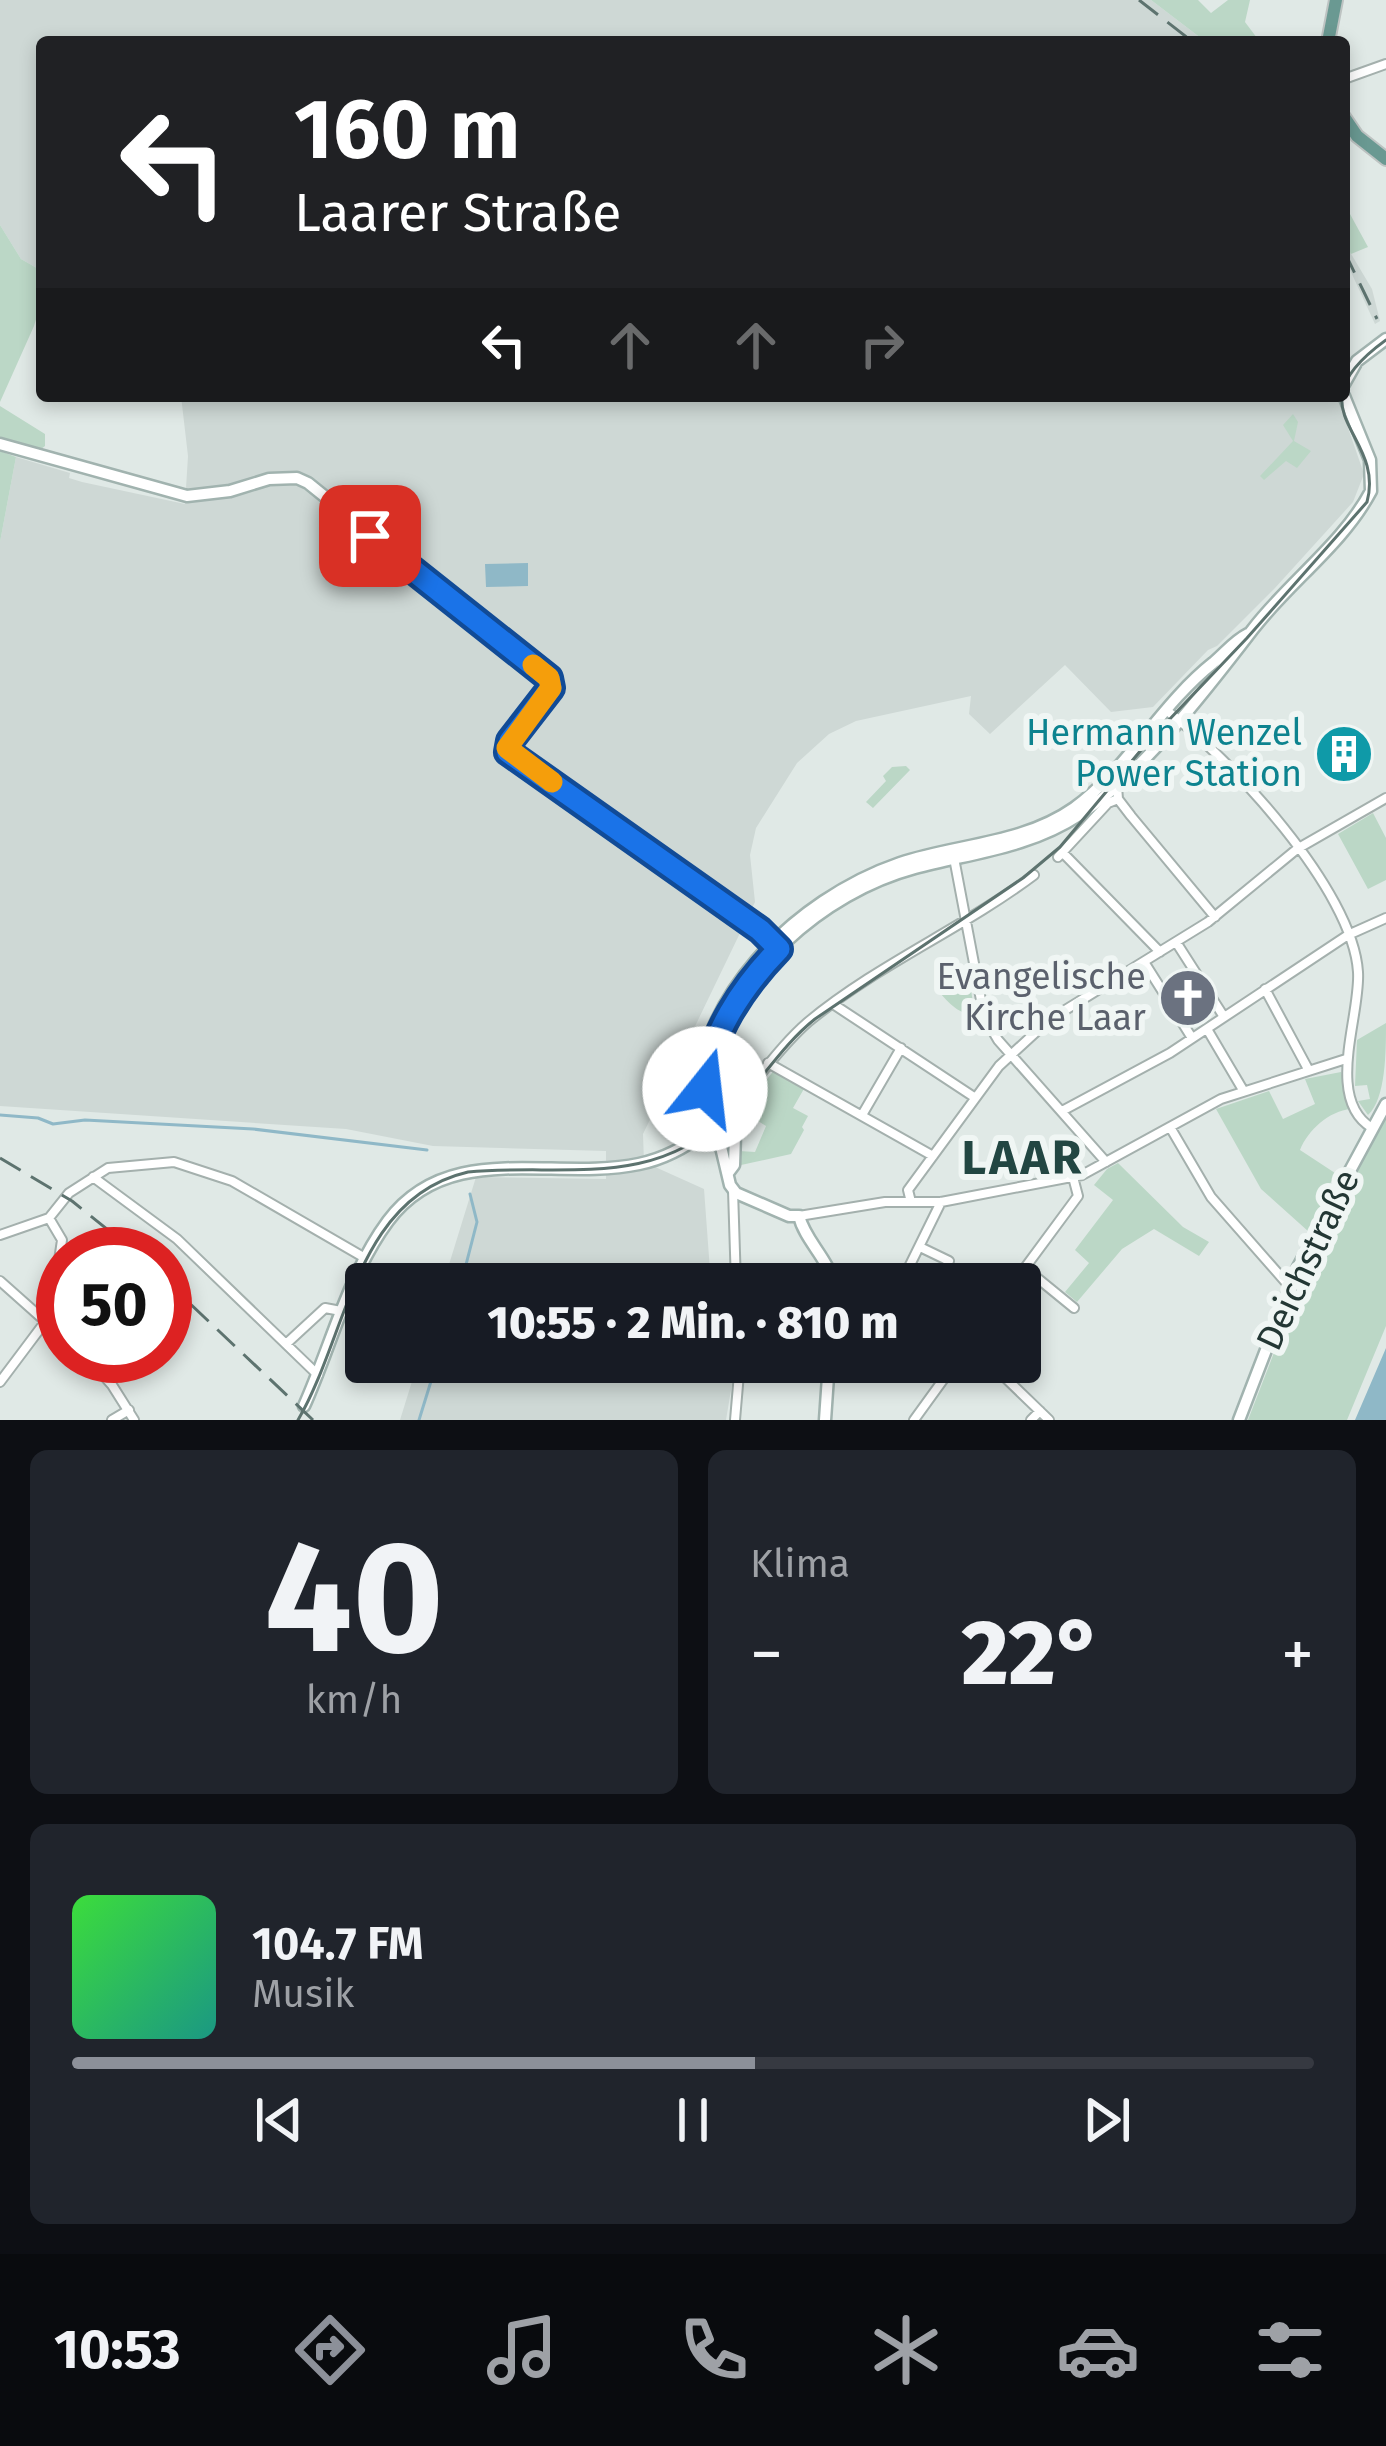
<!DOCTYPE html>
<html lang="de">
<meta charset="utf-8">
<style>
body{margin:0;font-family:"Fira Sans",sans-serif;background:#20242c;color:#f1f3f6;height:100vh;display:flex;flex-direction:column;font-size:45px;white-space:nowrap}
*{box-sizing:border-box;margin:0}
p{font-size:39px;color:#9ea1a6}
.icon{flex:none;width:66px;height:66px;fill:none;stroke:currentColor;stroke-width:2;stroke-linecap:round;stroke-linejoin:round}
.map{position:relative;height:1420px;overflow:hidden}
.sheet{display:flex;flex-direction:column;gap:30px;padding:30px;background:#0d0f14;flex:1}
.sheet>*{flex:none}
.banner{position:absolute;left:36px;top:36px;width:1314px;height:366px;border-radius:12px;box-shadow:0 6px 18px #0003;background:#202124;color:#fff;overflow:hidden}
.speed{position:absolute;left:36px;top:1227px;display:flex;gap:24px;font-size:60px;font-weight:700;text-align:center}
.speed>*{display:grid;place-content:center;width:156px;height:156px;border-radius:50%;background:#171b24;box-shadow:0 6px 18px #0003;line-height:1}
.speed .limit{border:18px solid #d22;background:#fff;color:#111}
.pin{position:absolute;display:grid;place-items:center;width:102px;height:102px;color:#fff;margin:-51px;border-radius:24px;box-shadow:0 6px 18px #0006}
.me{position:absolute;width:132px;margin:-66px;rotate:16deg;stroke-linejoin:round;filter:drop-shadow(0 0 9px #0008)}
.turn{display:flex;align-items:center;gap:42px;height:252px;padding:0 60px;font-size:54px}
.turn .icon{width:156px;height:156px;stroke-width:2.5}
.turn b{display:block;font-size:84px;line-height:102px}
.lanes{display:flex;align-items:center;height:114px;padding:0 60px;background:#0003;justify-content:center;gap:60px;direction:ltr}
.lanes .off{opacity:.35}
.big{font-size:90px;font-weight:800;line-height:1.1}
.sheet .widget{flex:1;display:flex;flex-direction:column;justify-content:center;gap:18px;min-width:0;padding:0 42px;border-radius:18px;background:#20242c}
.sheet .dial{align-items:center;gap:0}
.dial b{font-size:156px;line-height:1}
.song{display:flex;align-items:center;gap:36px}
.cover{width:144px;height:144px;border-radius:18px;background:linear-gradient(135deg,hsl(120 70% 55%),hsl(170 70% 35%))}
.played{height:12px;border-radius:6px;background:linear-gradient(90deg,#8c9099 55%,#363941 55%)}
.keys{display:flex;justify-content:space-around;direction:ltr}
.heat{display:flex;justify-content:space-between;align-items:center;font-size:66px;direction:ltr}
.sheet .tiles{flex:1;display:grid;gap:30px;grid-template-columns:1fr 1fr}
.widget:last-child{grid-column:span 2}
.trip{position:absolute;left:345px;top:1263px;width:696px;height:120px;border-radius:12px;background:#171b24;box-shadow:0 6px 18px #0003;font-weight:800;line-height:120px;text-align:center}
.menu{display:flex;height:192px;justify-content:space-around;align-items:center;background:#090b0e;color:#9ea1a6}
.menu .icon{width:84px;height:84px}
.menu .active{color:#8c9099}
.menu b{font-size:54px;color:#f1f3f6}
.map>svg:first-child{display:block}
.built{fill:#ced8d5}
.green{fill:#bbd7c6}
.water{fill:#8fb8c7}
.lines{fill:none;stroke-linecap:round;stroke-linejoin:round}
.stream{stroke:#8fb8c7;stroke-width:3}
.street-casing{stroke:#a4b0ad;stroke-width:12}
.secondary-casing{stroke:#a1b3af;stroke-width:15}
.primary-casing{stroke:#bdc3c2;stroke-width:16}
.street{stroke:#fff;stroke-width:8}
.secondary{stroke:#fff;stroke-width:10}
.primary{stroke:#6a9992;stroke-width:12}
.tram{stroke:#5d736f;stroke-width:3}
.rail{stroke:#5d736f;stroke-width:3;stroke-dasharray:24 12;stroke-linecap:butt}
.route-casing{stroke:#114b97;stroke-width:30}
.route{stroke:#1a73e8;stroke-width:21}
.slow{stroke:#f59e0b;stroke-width:21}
.labels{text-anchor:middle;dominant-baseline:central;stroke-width:12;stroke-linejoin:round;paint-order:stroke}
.culture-label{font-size:36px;fill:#0d838f;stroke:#f0f6f4;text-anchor:end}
.worship-label{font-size:36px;fill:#5b616d;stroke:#f0f6f4;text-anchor:end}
.street-label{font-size:36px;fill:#233734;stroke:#f0f6f4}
.district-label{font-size:48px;font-weight:bold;letter-spacing:3px;fill:#224642;stroke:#f0f6f4}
</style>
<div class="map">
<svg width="1386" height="1420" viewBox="0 0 1386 1420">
<rect width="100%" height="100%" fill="#e0e9e6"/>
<path class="built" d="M0,0H1151L1206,42H42V271L21,259L0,225Z
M1344,242L1372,289L1380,321L1375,324L1344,257Z
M181,396H1337L1364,474L1353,502L1275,588L1217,646L1208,650L1153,707L1111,712L1065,665L990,734L969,714L971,696L856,721L829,734L797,763L756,828L750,855L755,902L643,1134L644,1162L704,1189L711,1284H443L476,1177L606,1179V1151L433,1146L346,1129L0,1106V542L16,457L70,473L69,478L82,482L185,504L188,456Z
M418,1362H733L734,1372L726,1420H400Z"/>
<path class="green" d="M1151,0H1198L1211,13L1228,0H1250L1245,22L1260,42H1206Z
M1344,203L1368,247L1351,254L1344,242Z
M0,225L21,259L42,271V300L34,326L0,402Z
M0,406L45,434V446L40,450L0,437Z
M1293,414L1298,422L1294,441L1311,451L1297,468L1286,461L1264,480L1260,476L1293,441L1283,425Z
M0,451L16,457L0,542Z
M906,766L910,770L873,808L866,802L886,781L883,776L892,767Z
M1373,813L1386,838V880L1368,889L1338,834Z
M964,967H967L975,1014C957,1015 948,1001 936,989Z
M1386,1023C1386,1051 1386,1099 1368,1115L1358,1101L1370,1099L1367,1085L1355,1086L1357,1040Z
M775,1069L805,1087L793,1108L808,1116L802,1127L804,1130L791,1154L741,1165L739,1151L755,1152L766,1126L742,1111Z
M1341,1072L1351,1109C1329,1111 1308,1130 1300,1150L1335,1173L1309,1232L1261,1189L1216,1109L1269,1091L1283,1119L1315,1104L1305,1079Z
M1386,1116V1326L1347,1420H1248L1318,1239Z
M1118,1163L1183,1227L1209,1242L1199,1256L1154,1229L1122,1249L1077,1302L1065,1292L1089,1263L1075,1250L1113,1200L1094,1185L1107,1169Z"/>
<path class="water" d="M528,563V586L486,587L485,564Z
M1386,1348V1420H1355Z"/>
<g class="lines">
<path class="stream" d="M0,1115L38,1118L53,1124L85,1120L253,1129L427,1150
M461,1284L477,1222L470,1194
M419,1420L437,1362"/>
<g class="street-casing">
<path id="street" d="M1344,79L1386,64
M1166,710C1229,757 1353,890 1358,972C1361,1015 1324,1099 1372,1128
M1117,786L1118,799L1131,816L1215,917
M1063,853L1160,952
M1058,857L1108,803L1118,799
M954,858L984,1016L998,1040L1106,1162
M1176,942L1224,1017
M1144,962L1192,1038
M1265,989L1308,1069
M833,1004L974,1097
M1207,1029L1243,1090
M768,1063L933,1156
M1062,1111L1170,1053L1348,935L1386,918
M862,1115L901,1048
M1170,1127L1211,1197L1290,1287
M707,1131C746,1100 770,1055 808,1022C878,964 962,929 1034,875
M93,1177L177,1239L318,1375
M733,1190L736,1284
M911,1202L908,1190L999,1066L1049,1020L1208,922L1297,849L1386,798
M799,1216L885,1202H941L1082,1175L1221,1099L1346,1059
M0,1235L49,1218L69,1193L108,1168L174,1162L232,1181L365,1258
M920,1247L949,1261L937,1284
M1025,1268L1074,1308
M831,1273L860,1284
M0,1281L63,1337
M808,1284L833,1279
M937,1284L908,1269L941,1202
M1013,1284L1078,1196L1073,1177
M286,1344L325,1308L341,1311
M86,1356L112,1385L134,1420
M989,1362L1049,1420
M741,1373L787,1362
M0,1382L51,1314L62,1240L49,1218
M112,1420L129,1410
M735,1420L740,1362
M914,1420L956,1362
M1031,1420L1040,1411"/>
</g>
<g class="secondary-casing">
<path id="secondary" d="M1344,384L1357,361L1386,339
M0,444L187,496L230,491L269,479L297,478L308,483L549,678L551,689L510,741L508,751L760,930L779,949
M705,1132C708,1111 702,1090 708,1069C732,973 822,893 915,868C971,853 1029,848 1079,815C1141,775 1207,689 1253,629C1289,582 1343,544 1371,491L1370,460L1344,396
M728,1173L734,1165L736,1104
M833,1284C829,1259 805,1241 799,1216H789L736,1193L730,1185L721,1147L696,1119C690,1001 795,899 900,863C957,844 1023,844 1074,808C1127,770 1160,705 1213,663C1225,653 1234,641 1248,634
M304,1406C331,1346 348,1275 388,1221C449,1139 554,1182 639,1164C663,1159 686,1147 705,1132
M825,1420L829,1362
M1239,1420L1298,1267L1386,1104"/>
</g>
<g class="primary-casing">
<path id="primary" d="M1328,42L1336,0
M1344,117L1357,136L1386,159"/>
</g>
<use href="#street" class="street"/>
<use href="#secondary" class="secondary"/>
<use href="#primary" class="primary"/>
<path class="tram" d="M298,1420C348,1335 355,1198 468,1172C563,1163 651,1190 727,1116C759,1085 780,1047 815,1019L1023,878L1060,847L1147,743L1247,638L1367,502C1386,432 1288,411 1386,340"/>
<path class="rail" d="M1139,0L1193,42
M1344,251L1377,319
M0,1158L72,1201L138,1254
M165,1280L313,1420"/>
</g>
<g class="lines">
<g class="route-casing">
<path id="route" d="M370,536L549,678L551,688L510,741L508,752L760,930L779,949C744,985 708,1036 705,1089"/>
</g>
<use href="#route" class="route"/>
<path class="slow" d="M533,665L549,678L551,688L507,748L552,782"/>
</g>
<defs>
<g id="building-disc" transform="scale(3)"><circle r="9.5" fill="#0f9aa8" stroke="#f0f6f4"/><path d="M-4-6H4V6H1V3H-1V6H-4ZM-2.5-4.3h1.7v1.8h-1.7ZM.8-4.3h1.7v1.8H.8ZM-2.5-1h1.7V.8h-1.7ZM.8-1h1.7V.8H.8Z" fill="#fff"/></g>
<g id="church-disc" transform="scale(3)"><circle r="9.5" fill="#6b7280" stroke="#f0f6f4"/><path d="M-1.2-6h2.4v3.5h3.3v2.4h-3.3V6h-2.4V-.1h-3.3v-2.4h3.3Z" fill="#fff"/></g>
</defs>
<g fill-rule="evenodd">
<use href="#building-disc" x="1344" y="754"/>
<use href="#church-disc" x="1188" y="998"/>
</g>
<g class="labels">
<g class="culture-label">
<text x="1302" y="733">Hermann Wenzel<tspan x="1302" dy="41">Power Station</tspan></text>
</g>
<g class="worship-label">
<text x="1146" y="977">Evangelische<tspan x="1146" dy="41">Kirche Laar</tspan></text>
</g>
<g class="street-label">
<text transform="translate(1308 1260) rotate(-65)">Deichstraße</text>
</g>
<g class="district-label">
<text x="1023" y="1158">LAAR</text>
</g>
</g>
</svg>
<div class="speed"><div class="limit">50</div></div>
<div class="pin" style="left:370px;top:536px;background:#d93025"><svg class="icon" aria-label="arrive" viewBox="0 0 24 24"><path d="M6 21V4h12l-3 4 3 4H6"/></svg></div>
<svg class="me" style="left:705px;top:1089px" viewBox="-20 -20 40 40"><circle r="19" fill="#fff"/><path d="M0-13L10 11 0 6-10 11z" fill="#1a73e8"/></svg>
<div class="trip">10:55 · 2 Min. · 810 m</div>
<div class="banner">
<div class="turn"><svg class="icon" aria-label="left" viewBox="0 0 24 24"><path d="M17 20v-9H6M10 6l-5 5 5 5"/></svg><div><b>160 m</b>Laarer Straße</div></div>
<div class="lanes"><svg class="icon" aria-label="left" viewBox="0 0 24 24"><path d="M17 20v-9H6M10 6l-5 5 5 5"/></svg><svg class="icon off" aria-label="ahead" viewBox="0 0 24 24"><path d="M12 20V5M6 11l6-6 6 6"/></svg><svg class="icon off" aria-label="ahead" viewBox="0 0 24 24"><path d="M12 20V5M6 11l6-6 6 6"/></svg><svg class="icon off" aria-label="right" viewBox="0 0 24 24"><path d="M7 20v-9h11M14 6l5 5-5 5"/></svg></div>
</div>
</div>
<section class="sheet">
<div class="tiles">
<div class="widget dial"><b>40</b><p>km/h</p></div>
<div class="widget"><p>Klima</p>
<div class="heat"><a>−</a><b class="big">22°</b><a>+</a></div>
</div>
<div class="widget">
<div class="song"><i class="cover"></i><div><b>104.7 FM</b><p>Musik</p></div></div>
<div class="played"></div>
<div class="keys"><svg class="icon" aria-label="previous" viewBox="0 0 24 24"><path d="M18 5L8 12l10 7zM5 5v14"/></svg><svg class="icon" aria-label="pause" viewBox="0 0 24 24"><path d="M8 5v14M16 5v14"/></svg><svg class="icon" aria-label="next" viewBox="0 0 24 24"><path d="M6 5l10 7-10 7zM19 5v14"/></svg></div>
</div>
</div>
</section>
<nav class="menu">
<b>10:53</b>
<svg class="icon active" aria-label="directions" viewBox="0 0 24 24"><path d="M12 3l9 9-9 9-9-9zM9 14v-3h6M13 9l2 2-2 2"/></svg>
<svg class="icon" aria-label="music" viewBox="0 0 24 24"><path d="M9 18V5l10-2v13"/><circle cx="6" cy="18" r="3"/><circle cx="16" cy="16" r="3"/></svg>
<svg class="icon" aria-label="phone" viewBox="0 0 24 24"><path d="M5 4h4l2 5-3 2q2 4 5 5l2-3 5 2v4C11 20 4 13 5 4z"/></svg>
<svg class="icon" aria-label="climate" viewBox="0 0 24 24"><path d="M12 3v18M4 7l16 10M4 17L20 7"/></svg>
<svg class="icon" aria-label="car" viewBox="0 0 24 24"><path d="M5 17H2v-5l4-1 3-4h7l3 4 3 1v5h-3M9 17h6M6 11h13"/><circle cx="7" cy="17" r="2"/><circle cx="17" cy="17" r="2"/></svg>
<svg class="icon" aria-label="filters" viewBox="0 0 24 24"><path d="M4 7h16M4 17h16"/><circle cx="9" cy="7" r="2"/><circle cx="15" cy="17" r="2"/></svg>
</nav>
